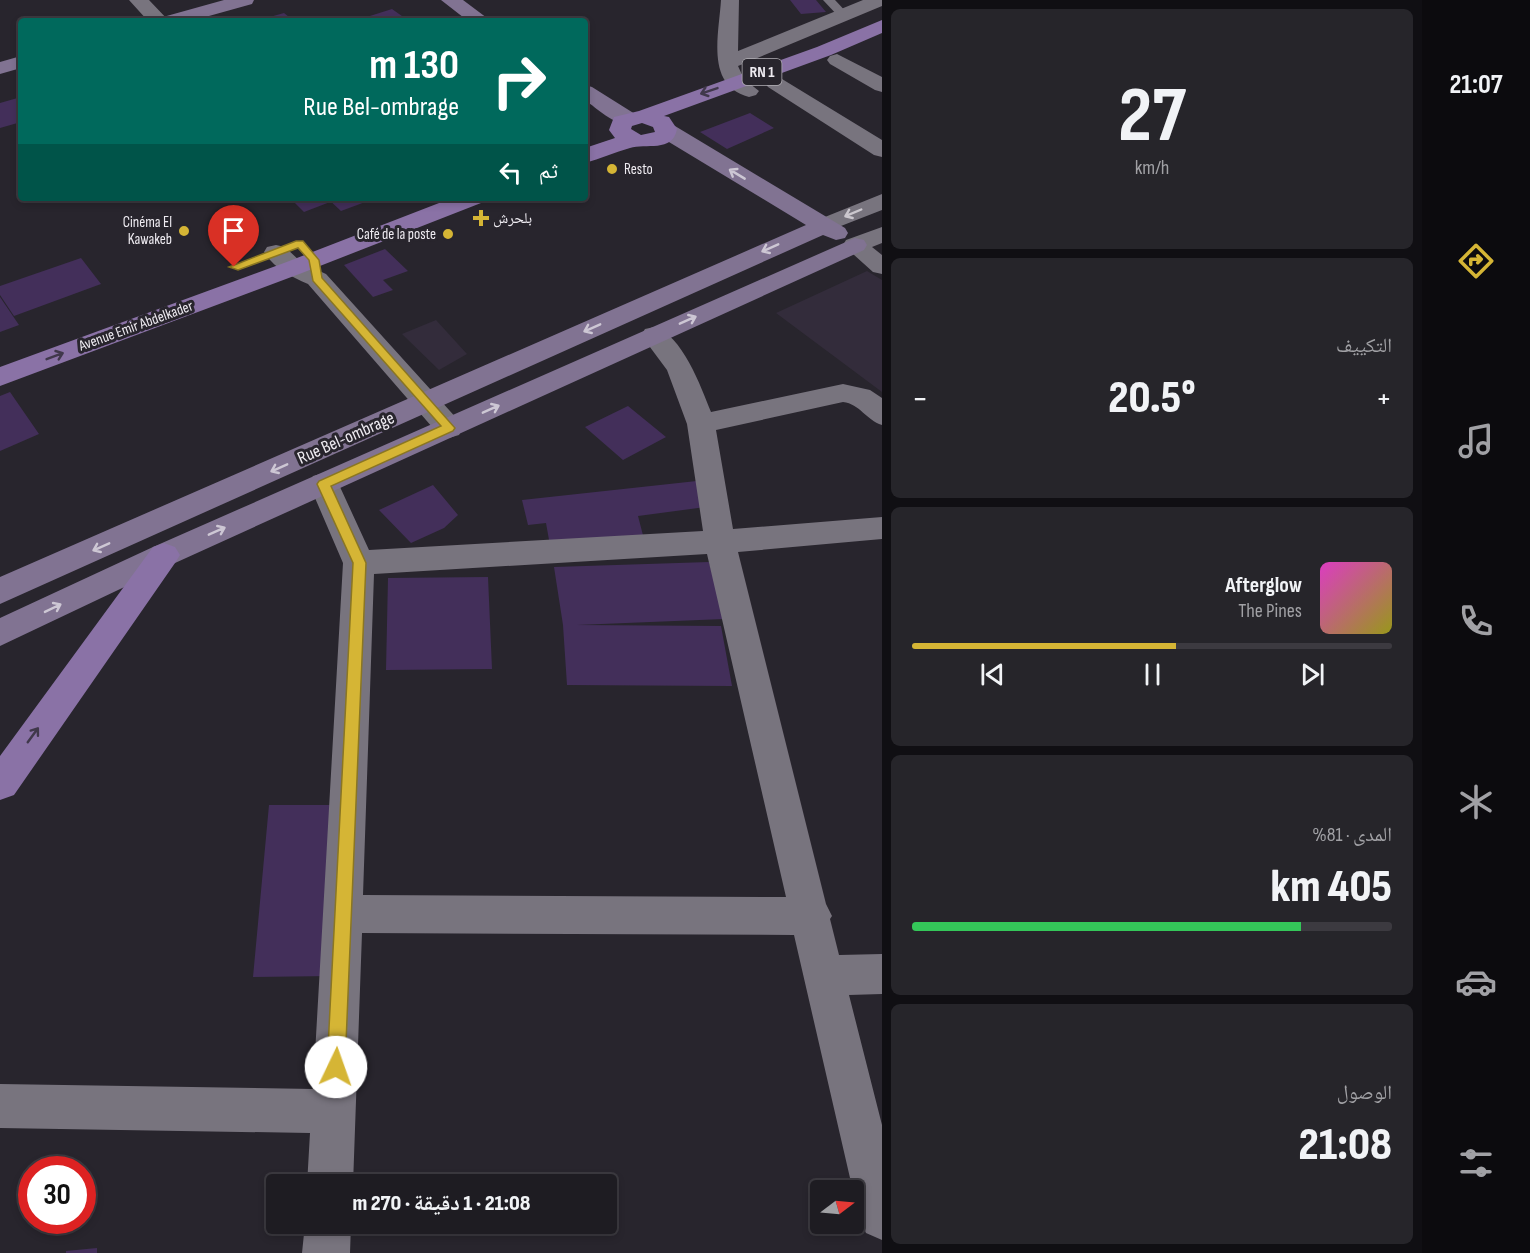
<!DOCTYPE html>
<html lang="ar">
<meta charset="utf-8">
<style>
body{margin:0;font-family:"Sofia Sans Condensed","Noto Naskh Arabic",sans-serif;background:#26252a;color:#f1f3f6;direction:rtl;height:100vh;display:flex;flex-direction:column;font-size:22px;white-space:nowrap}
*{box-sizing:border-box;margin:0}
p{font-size:20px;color:#a1a1a5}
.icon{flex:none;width:33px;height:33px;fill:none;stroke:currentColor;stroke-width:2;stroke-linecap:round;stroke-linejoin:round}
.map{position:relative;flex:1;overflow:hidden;direction:ltr}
.drawer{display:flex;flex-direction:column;gap:9px;padding:9px;background:#100f13;width:540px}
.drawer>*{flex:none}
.guide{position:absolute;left:18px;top:18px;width:570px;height:183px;border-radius:6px;box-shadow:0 3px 9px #0003,0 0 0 2px #3c3a40;direction:rtl;background:#00695c;color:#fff;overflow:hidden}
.needle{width:39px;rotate:74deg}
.fabs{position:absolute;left:810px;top:1180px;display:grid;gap:12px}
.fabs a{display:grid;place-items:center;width:54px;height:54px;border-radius:6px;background:#1e1c22;box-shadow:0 3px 9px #0003,0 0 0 2px #3c3a40;font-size:30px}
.speed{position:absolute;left:18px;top:1156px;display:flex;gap:12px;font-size:30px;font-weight:700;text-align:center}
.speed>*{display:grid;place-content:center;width:78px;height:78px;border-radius:50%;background:#1e1c22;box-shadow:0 3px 9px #0003,0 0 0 2px #3c3a40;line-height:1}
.speed .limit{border:9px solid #d22;background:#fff;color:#111}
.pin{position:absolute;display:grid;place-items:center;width:51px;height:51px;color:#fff;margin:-62px -26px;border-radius:50% 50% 50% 0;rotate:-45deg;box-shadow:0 0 6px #0007}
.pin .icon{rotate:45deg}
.me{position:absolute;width:66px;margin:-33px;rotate:3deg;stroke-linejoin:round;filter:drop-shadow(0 0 4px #0008)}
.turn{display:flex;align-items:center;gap:21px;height:126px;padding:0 30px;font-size:27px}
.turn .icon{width:78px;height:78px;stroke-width:2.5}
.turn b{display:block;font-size:42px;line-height:51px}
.then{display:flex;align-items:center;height:57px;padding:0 30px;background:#0003;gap:12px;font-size:22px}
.big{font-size:45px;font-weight:800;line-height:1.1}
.drawer .widget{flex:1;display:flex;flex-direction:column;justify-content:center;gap:9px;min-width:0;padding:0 21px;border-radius:9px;background:#26252a}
.drawer .dial{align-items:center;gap:0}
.dial b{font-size:78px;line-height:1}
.song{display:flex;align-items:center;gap:18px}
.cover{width:72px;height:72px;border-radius:9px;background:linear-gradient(135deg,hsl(310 70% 55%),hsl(60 70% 35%))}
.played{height:6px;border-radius:3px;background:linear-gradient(90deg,#d5b535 55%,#3c3a40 55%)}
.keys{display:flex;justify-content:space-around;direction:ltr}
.heat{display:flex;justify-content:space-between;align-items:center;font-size:33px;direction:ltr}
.charge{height:9px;border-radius:4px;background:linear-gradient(90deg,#34c759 81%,#3c3a40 0)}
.trip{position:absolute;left:266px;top:1174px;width:351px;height:60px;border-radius:6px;background:#1e1c22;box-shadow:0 3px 9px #0003,0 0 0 2px #3c3a40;font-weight:800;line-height:60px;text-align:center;direction:rtl}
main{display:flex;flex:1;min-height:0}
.tab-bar{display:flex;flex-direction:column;width:108px;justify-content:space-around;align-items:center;background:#0c0b0e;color:#a1a1a5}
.tab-bar .icon{width:42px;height:42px}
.tab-bar .on{color:#d5b535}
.tab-bar b{font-size:27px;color:#f1f3f6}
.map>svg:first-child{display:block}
.built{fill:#332c3b}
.building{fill:#432f5a}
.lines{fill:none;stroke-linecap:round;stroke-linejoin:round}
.lane{fill:#78747e;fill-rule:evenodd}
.street{fill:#78747e;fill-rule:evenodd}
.secondary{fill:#817392;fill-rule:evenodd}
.primary{fill:#8a72a6;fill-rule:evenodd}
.oneway{stroke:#40384b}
.oneway2{stroke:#cdc7d4}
.oneway3{stroke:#cbc7ce}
.route{fill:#d5b535;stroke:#8a7622;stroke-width:1.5}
.poi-dot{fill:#d5b535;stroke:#28252d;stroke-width:2}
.labels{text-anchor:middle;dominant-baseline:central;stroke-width:6;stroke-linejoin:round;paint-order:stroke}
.far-poi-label{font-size:15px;fill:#eeebf1;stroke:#28252d;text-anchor:start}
.far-street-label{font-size:15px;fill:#eeebf1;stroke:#28252d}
.shield{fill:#28252d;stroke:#b3b0b6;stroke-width:1.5}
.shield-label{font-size:16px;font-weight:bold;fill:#eeebf1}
.street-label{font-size:18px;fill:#eeebf1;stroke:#28252d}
</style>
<main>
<nav class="tab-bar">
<b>21:07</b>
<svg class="icon on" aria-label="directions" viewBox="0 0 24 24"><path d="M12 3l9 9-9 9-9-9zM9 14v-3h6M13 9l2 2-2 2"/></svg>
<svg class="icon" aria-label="music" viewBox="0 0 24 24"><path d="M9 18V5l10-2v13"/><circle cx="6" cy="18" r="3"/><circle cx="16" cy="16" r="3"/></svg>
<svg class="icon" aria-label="phone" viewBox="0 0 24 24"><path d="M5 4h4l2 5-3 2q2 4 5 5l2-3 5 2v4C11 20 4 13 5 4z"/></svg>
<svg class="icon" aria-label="climate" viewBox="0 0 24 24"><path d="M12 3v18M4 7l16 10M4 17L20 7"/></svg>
<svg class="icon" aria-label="car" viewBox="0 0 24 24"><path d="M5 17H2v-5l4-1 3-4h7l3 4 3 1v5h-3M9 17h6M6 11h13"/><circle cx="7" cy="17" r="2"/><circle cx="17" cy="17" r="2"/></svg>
<svg class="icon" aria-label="filters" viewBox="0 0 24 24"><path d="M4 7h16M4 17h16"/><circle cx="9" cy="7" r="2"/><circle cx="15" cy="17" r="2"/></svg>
</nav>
<section class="drawer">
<div class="widget dial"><b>27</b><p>km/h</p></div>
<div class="widget"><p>التكييف</p>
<div class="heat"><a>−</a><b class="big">20.5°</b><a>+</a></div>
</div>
<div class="widget">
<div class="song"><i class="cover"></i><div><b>Afterglow</b><p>The Pines</p></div></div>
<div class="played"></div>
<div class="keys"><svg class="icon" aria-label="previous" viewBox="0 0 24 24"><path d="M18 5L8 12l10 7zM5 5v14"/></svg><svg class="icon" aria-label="pause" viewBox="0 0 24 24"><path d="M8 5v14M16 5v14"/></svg><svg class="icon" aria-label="next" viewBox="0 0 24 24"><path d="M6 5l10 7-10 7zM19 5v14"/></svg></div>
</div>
<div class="widget"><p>المدى · 81%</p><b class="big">405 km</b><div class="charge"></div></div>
<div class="widget"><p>الوصول</p><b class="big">21:08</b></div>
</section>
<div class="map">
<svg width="882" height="1253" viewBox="0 0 882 1253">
<rect width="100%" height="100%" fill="#28252d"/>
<path class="built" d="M867,271L882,280V392L776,313Z
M436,320L467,354L439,370L402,334Z"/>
<path class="building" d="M790,0H816L826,12L801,14Z
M392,9L409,21H354Z
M284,13L294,21H259V20Z
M21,97V122L0,128V103Z
M750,113L774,128L727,149L700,132Z
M290,198H326L330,202L304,212Z
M327,198H376L341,211Z
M385,249L408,271L383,280L393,290L373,297L344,265Z
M81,258L101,284L14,316L0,295V286Z
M0,297L19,325L0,332Z
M10,392L39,434L0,451V396Z
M628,406L666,437L623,460L585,427Z
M706,480L713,506L638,516L645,543L551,551L546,523L528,525L522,500Z
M433,485L458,515L444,528L411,543L379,510Z
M709,562L724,619L577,625L721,626L732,686L567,685L563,625L554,567Z
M488,577L492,669L386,670L388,578Z
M269,805H341L332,976L253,977Z
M97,1248V1253H66V1251Z"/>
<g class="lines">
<path class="lane" d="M823,0H835L849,15L847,17H839Z"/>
<path class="street" d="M129,0H149L169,21H148Z
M721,0H739L738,51L863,0H882V6L738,66L744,79L759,91L756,95L749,97C705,86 719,34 721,0Z
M837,54L882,77V92L875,90L830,64L827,60L830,56Z
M775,77L782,79L882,140V157L874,155L768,87L765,83L768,79Z
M882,194V210L823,233L815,231L811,226L815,221Z
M882,227V243L872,247L882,255V274L873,272L843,245L846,240Z
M276,245L285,247L302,263L326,274L459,421L463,428L459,435L449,438L439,435L308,284C290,276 275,269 264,252L267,247Z
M654,327C682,334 701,387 711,412L843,384L870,390L882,398V425C866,420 860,404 843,402L716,430L733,529L882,517V539L738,552L826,904L832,916L830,919L839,955L882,954V994L849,995L882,1125V1240L866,1233L859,1217L794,935L362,933L353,1185H307L310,1133L0,1128V1084L313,1089L343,563L309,484L313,476L324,473L335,476L369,550L703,531L687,424L667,370L641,335L645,329ZM707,554L786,897L363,895L374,574Z
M305,1224H351L350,1253H302Z"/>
<path class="secondary" d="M224,0H254L252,4L191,21H160L163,17Z
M441,0H463L491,21H468Z
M21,56V68L0,74V62Z
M585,85L592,87L635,114L638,119L635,124C617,128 599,110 585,100Z
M667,124L675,126L845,228L848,233L845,238L836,240L823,235L0,604V577L806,225L659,136L656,131L659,126Z
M855,238L864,240L867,245L864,250L175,563L0,646V618L153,547Z"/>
<path class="primary" d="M882,20V33L831,55L664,116L669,117L677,129C673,153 645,143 630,148C615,152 600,159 585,163V148L615,138L609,130L614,117L639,111L817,47ZM642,123L653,127L655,132L641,135L631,129L632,126Z
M452,198H485L481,203L302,273L0,386V367L284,263Z
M164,543L175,547L180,555L175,563L14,795L0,800V756L153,547Z"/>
</g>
<defs><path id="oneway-shaft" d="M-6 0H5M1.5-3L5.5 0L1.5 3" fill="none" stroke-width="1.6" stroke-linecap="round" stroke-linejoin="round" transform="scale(1.5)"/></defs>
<g class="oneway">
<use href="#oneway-shaft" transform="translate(709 91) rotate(161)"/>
<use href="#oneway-shaft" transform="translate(55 356) rotate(-21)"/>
<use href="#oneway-shaft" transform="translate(33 735) rotate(-54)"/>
</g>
<g class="oneway2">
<use href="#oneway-shaft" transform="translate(737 174) rotate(-149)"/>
<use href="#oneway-shaft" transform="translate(770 248) rotate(156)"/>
<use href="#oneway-shaft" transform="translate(688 320) rotate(-24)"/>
<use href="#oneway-shaft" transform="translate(592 328) rotate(156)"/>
<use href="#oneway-shaft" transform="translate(491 409) rotate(-24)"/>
<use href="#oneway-shaft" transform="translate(279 468) rotate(156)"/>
<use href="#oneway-shaft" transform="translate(217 531) rotate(-24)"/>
<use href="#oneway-shaft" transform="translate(101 547) rotate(156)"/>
<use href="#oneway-shaft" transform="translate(53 608) rotate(-26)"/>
</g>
<use class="oneway3" href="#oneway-shaft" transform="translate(853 213) rotate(157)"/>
<path class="route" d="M296,241H303L319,260L322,278L455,428L453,431L331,486L366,563L345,1067L342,1074L336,1076L329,1074L327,1067L353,563L317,484L319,481L441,426L313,281L309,260L298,248L238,270L229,267Z"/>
<g class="poi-dot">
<circle cx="612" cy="169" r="6"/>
<path d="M478 209h6v6h6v6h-6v6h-6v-6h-6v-6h6z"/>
<circle cx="184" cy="231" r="6"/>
<circle cx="448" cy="234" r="6"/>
</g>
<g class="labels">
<g class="far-poi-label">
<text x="624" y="169">Resto</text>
<text x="493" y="218">بلحرش</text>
<text x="172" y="222" text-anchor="end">Cinéma El<tspan x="172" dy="17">Kawakeb</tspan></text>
<text x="436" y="234" text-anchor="end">Café de la poste</text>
</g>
<g class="far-street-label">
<text transform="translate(136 326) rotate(-20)">Avenue Emir Abdelkader</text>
</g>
<rect class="shield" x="742.5" y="59" width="39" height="26" rx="4.5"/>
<g class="shield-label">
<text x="762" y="72">RN 1</text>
</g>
<g class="street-label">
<text transform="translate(346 438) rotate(-24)">Rue Bel-ombrage</text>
</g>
</g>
</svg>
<div class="fabs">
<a><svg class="needle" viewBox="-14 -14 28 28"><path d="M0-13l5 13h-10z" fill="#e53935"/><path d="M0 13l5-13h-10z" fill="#a1a1a5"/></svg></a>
</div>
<div class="speed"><div class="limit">30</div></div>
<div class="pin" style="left:234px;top:267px;background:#d93025"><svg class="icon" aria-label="arrive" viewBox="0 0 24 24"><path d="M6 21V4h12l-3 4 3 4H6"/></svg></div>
<svg class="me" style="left:336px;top:1067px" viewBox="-20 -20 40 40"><circle r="19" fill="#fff"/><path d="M0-13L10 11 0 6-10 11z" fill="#d5b535"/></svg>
<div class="trip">21:08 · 1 دقيقة · 270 m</div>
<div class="guide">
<div class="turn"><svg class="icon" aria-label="right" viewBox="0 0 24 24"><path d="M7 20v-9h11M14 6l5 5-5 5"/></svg><div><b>130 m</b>Rue Bel-ombrage</div></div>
<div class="then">ثم<svg class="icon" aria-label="left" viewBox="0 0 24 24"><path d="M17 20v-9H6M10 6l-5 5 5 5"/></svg></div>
</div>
</div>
</main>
